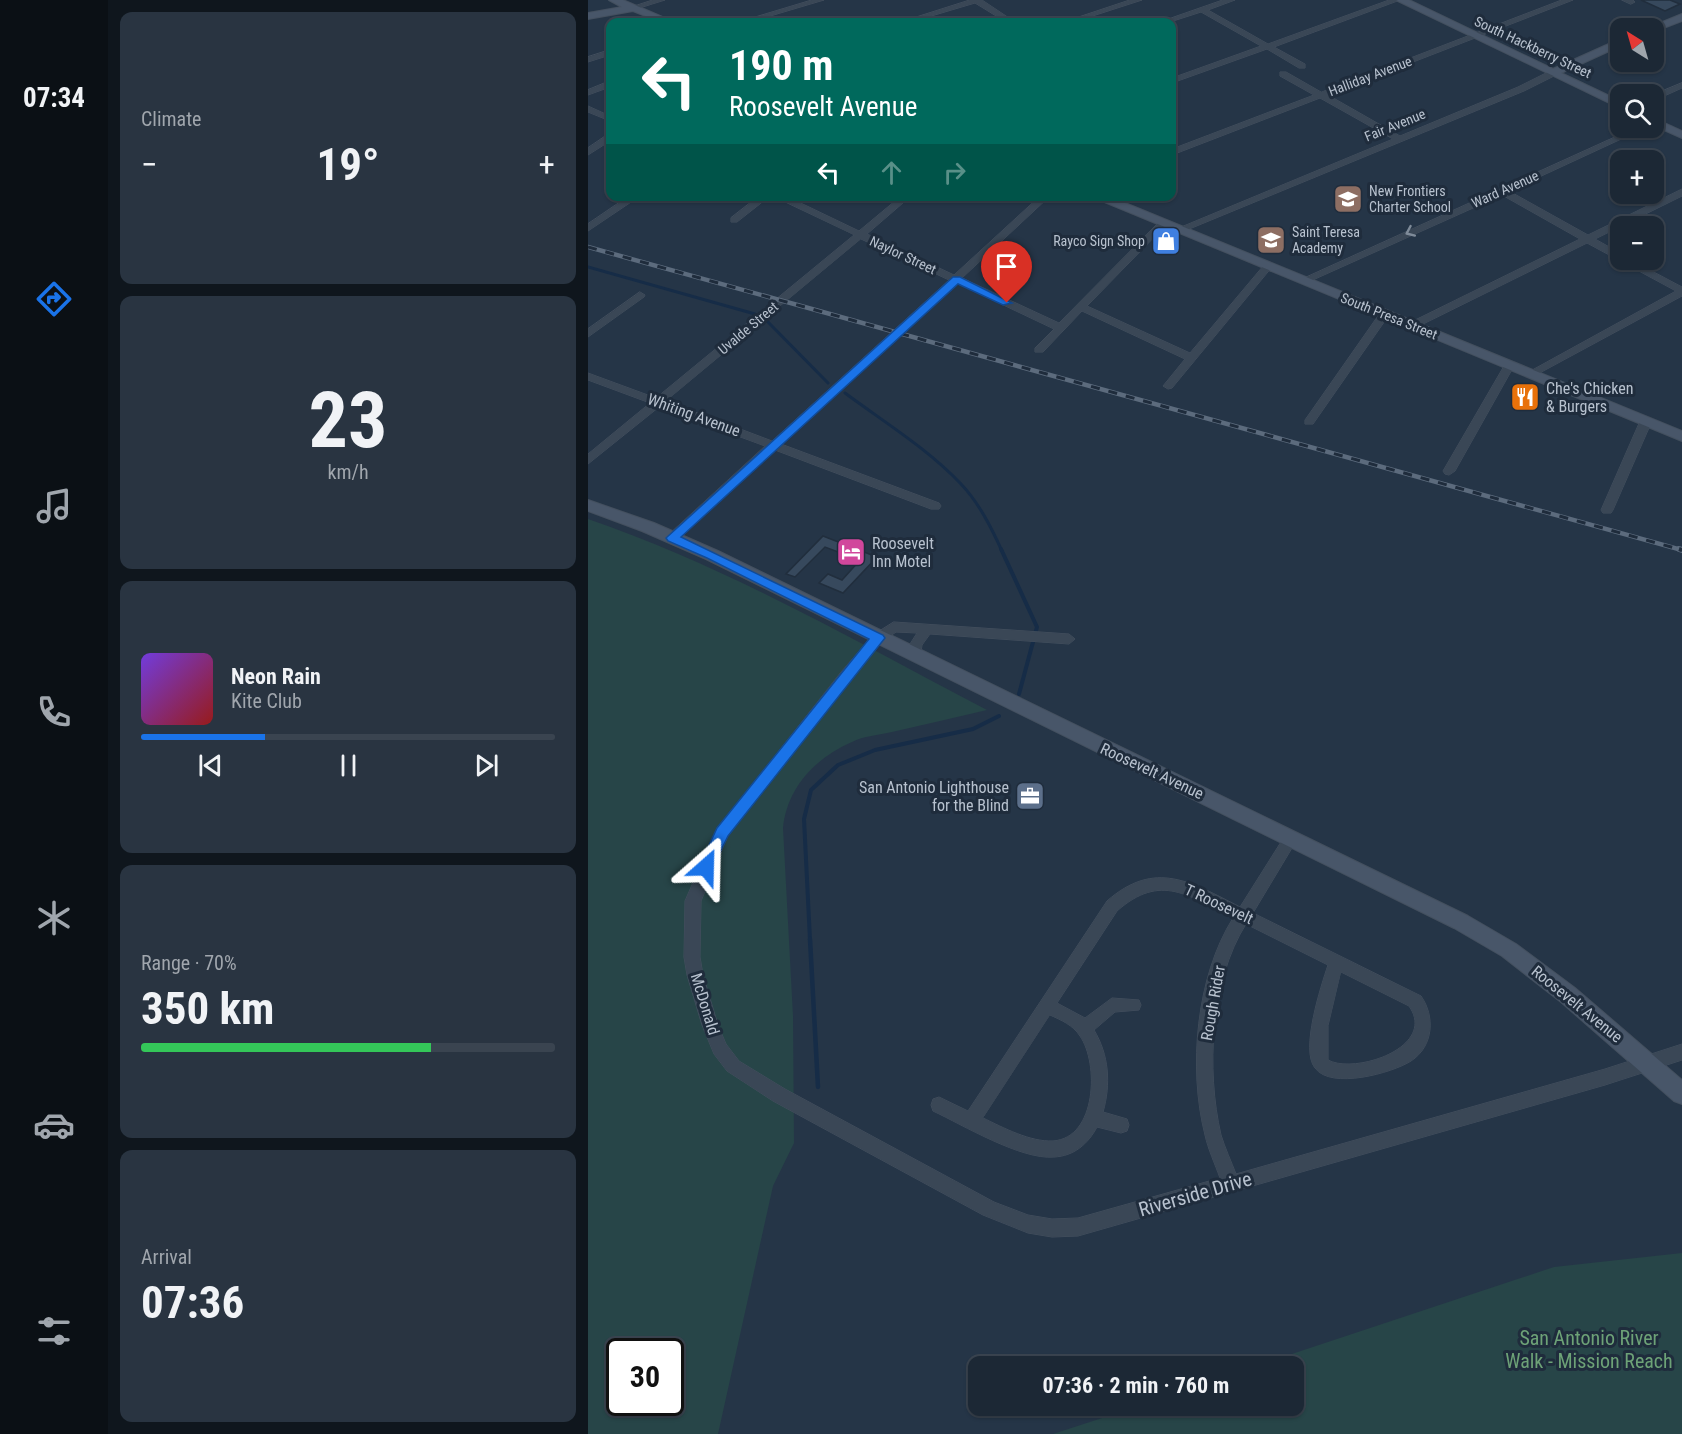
<!DOCTYPE html>
<meta charset="utf-8">
<style>
body{margin:0;font-family:"Roboto Condensed",sans-serif;background:#293441;color:#f1f3f6;height:100vh;display:flex;flex-direction:column;font-size:22px;white-space:nowrap}
*{box-sizing:border-box;margin:0}
p{font-size:20px;color:#a0a6ad}
.icon{flex:none;width:33px;height:33px;fill:none;stroke:currentColor;stroke-width:2;stroke-linecap:round;stroke-linejoin:round}
.map{position:relative;flex:1;overflow:hidden}
.details{display:flex;flex-direction:column;gap:12px;padding:12px;background:#0f161d;width:480px}
.details>*{flex:none}
.banner{position:absolute;left:18px;top:18px;width:570px;height:183px;border-radius:12px;box-shadow:0 2px 4px #0004,0 0 0 2px #3a4450;background:#00695c;color:#fff;overflow:hidden}
.needle{width:39px;rotate:323deg}
.tools{position:absolute;left:1022px;top:18px;display:grid;gap:12px}
.tools a{display:grid;place-items:center;width:54px;height:54px;border-radius:12px;background:#1c2835;box-shadow:0 2px 4px #0004,0 0 0 2px #3a4450;font-size:30px}
.speed{position:absolute;left:18px;top:1338px;display:flex;gap:12px;font-size:30px;font-weight:700;text-align:center}
.speed>*{display:grid;place-content:center;width:78px;height:78px;border-radius:50%;background:#1c2835;box-shadow:0 2px 4px #0004,0 0 0 2px #3a4450;line-height:1}
.speed .limit{border:3px solid #111;border-radius:9px;background:#fff;color:#111}
.pin{position:absolute;display:grid;place-items:center;width:51px;height:51px;color:#fff;margin:-62px -26px;border-radius:50% 50% 50% 0;rotate:-45deg;box-shadow:0 0 6px #0007}
.pin .icon{rotate:45deg}
.me{position:absolute;width:66px;margin:-33px;rotate:25deg;stroke-linejoin:round;filter:drop-shadow(0 0 4px #0008)}
.turn{display:flex;align-items:center;gap:21px;height:126px;padding:0 24px;font-size:27px}
.turn .icon{width:78px;height:78px;stroke-width:2.5}
.turn b{display:block;font-size:42px;line-height:51px}
.lanes{display:flex;align-items:center;height:57px;padding:0 24px;background:#0003;justify-content:center;gap:30px;direction:ltr}
.lanes .off{opacity:.35}
.big{font-size:45px;font-weight:700;line-height:1.1}
.details .widget{flex:1;display:flex;flex-direction:column;justify-content:center;gap:9px;min-width:0;padding:0 21px;border-radius:12px;background:#293441}
.details .dial{align-items:center;gap:0}
.dial b{font-size:78px;line-height:1}
.song{display:flex;align-items:center;gap:18px}
.cover{width:72px;height:72px;border-radius:9px;background:linear-gradient(135deg,hsl(260 70% 55%),hsl(0 70% 35%))}
.played{height:6px;border-radius:3px;background:linear-gradient(90deg,#1a73e8 30%,#3a4450 30%)}
.keys{display:flex;justify-content:space-around;direction:ltr}
.heat{display:flex;justify-content:space-between;align-items:center;font-size:33px;direction:ltr}
.charge{height:9px;border-radius:4px;background:linear-gradient(90deg,#34c759 70%,#3a4450 0)}
.trip{position:absolute;left:380px;top:1356px;width:336px;height:60px;border-radius:12px;background:#1c2835;box-shadow:0 2px 4px #0004,0 0 0 2px #3a4450;font-weight:700;line-height:60px;text-align:center}
main{display:flex;flex:1;min-height:0}
.tabs{display:flex;flex-direction:column;width:108px;justify-content:space-around;align-items:center;background:#0b1015;color:#a0a6ad}
.tabs .icon{width:42px;height:42px}
.tabs .current{color:#1a73e8}
.tabs b{font-size:27px;color:#f1f3f6}
.map>svg:first-child{display:block}
.green{fill:#274548;fill-rule:evenodd}
.lines{fill:none;stroke-linecap:round;stroke-linejoin:round}
.stream-far2{stroke:#162c47;stroke-width:3}
.stream-far1{stroke:#162c47;stroke-width:4}
.stream{stroke:#162c47;stroke-width:4.5}
.building{fill:#37495d;stroke:#212e3d;stroke-width:1.5}
.street-casing{stroke:#44505f;stroke-width:1}
.secondary-casing{stroke:#44505f;stroke-width:2}
.street{fill:#3a4756;fill-rule:evenodd}
.secondary{fill:#485669;fill-rule:evenodd}
.rail-far1-casing{stroke:#5c6b7d;stroke-width:4.5}
.rail-casing{stroke:#5c6b7d;stroke-width:6}
.rail-far1{stroke:#1f2c3c;stroke-width:3;stroke-dasharray:9;stroke-linecap:butt}
.rail{stroke:#1f2c3c;stroke-width:4;stroke-dasharray:11;stroke-linecap:butt}
.oneway{stroke:#7f8b99}
.route{fill:#1a73e8;stroke:#114b97;stroke-width:1.5}
.labels{text-anchor:middle;dominant-baseline:central;stroke-width:6;stroke-linejoin:round;paint-order:stroke}
.far-street-label{font-size:14px;fill:#b8c2cf;stroke:#1f2c3c}
.far-poi-label{font-size:14px;fill:#b8c2cf;stroke:#1f2c3c;text-anchor:start}
.poi-label{font-size:16px;fill:#b8c2cf;stroke:#1f2c3c;text-anchor:start}
.street-label{font-size:16px;fill:#b8c2cf;stroke:#1f2c3c}
.near-street-label{font-size:20px;fill:#b8c2cf;stroke:#1f2c3c}
.near-park-label{font-size:20px;fill:#6da277;stroke:#1f2c3c}
</style>
<main>
<nav class="tabs">
<b>07:34</b>
<svg class="icon current" aria-label="directions" viewBox="0 0 24 24"><path d="M12 3l9 9-9 9-9-9zM9 14v-3h6M13 9l2 2-2 2"/></svg>
<svg class="icon" aria-label="music" viewBox="0 0 24 24"><path d="M9 18V5l10-2v13"/><circle cx="6" cy="18" r="3"/><circle cx="16" cy="16" r="3"/></svg>
<svg class="icon" aria-label="phone" viewBox="0 0 24 24"><path d="M5 4h4l2 5-3 2q2 4 5 5l2-3 5 2v4C11 20 4 13 5 4z"/></svg>
<svg class="icon" aria-label="climate" viewBox="0 0 24 24"><path d="M12 3v18M4 7l16 10M4 17L20 7"/></svg>
<svg class="icon" aria-label="car" viewBox="0 0 24 24"><path d="M5 17H2v-5l4-1 3-4h7l3 4 3 1v5h-3M9 17h6M6 11h13"/><circle cx="7" cy="17" r="2"/><circle cx="17" cy="17" r="2"/></svg>
<svg class="icon" aria-label="filters" viewBox="0 0 24 24"><path d="M4 7h16M4 17h16"/><circle cx="9" cy="7" r="2"/><circle cx="15" cy="17" r="2"/></svg>
</nav>
<section class="details">
<div class="widget"><p>Climate</p>
<div class="heat"><a>−</a><b class="big">19°</b><a>+</a></div>
</div>
<div class="widget dial"><b>23</b><p>km/h</p></div>
<div class="widget">
<div class="song"><i class="cover"></i><div><b>Neon Rain</b><p>Kite Club</p></div></div>
<div class="played"></div>
<div class="keys"><svg class="icon" aria-label="previous" viewBox="0 0 24 24"><path d="M18 5L8 12l10 7zM5 5v14"/></svg><svg class="icon" aria-label="pause" viewBox="0 0 24 24"><path d="M8 5v14M16 5v14"/></svg><svg class="icon" aria-label="next" viewBox="0 0 24 24"><path d="M6 5l10 7-10 7zM19 5v14"/></svg></div>
</div>
<div class="widget"><p>Range · 70%</p><b class="big">350 km</b><div class="charge"></div></div>
<div class="widget"><p>Arrival</p><b class="big">07:36</b></div>
</section>
<div class="map">
<svg width="1094" height="1434" viewBox="0 0 1094 1434">
<rect width="100%" height="100%" fill="#253547"/>
<path class="green" d="M0,519C140,567 269,642 399,710C368,717 336,725 304,732C291,735 275,736 264,742C227,758 199,788 195,828L205,1016L206,1143L185,1186L130,1434H0ZM32,1352H82V1402H32Z
M1094,1253V1434H465L551,1406H705V1366H668L966,1267Z"/>
<g class="lines">
<path class="stream-far2" d="M0,267L167,314
M179,321L240,383
M257,393C296,422 340,449 373,484C391,503 403,527 414,551"/>
<path class="stream-far1" d="M413,549L449,627L431,694
M222,940L216,819L223,790L250,765L287,750L385,729L411,716"/>
<path class="stream" d="M222,939L230,1087"/>
</g>
<path class="building" d="M1053,0H1082L1092,4L1077,11Z
M576,233L590,238L580,248L566,243Z
M235,536L289,557L255,593L231,583L240,574L254,580L272,560L237,547L207,577L198,574Z"/>
<g class="lines">
<g class="street-casing">
<path id="street" d="M65,0H77L45,10L41,8Z
M224,0H236L162,22H151Z
M382,0H394L427,22H418L387,3L323,22H313Z
M542,0H554L486,22H476Z
M635,0H647L620,10L680,44L801,0H812L686,47L717,64V68H711L679,49L584,83V78L673,46L613,12L582,22H572Z
M974,0H985L740,95L812,136L930,87L962,71H968V75L936,91L594,232L586,230L805,139L732,98L584,155V149L726,95L692,76V72H698L733,92Z
M1034,0H1045L1047,2L1043,4Z
M22,50V55L0,62V57Z
M19,82H22V87L0,95V90Z
M1094,83V88L1065,101V95Z
M0,106L22,116V121L0,112Z
M1047,128H1057L921,191L1000,235L1094,189V196L1007,239L1032,253V260H1043L1094,287V296L946,376L942,377L937,374L1088,291L999,243L827,328H819V324L992,239L914,195L718,283L710,281Z
M19,135H22V141L0,155V148Z
M41,196H52L0,231V224Z
M171,196H182L149,222H143V218Z
M185,196H198L271,231L313,196H323L279,234L366,275L452,196H462L374,278L471,323L571,222H577V226L499,306L602,353L676,265L684,267L584,388L580,389L575,386L597,359L494,311L455,352H447V348L466,329L369,283L193,444L351,503L353,506L351,509H343L187,450L88,541H80L78,538L80,535L177,446L71,407L0,464V454L62,403L0,380V373L68,398L266,235ZM273,239L361,280L184,441L78,401Z
M52,292L57,295L56,297L0,337V329Z
M796,312L801,315L725,424H717V420L792,313Z
M921,363L926,366L867,471L861,475L857,474L855,471L916,366Z
M1058,418L1064,421L1025,510L1023,513H1015L1013,510L1052,421Z
M306,622L481,634L487,639L481,644L342,634L334,645L332,659L327,661L321,656L322,644L329,633L308,632L295,641L263,678L140,835L113,901L112,957L115,975L130,1025L138,1044L151,1061L197,1089L406,1202L440,1215L464,1219L490,1218L632,1178C627,1164 620,1149 617,1135C600,1068 608,977 645,918C601,896 573,872 529,911L469,1003L497,1018L524,998L551,1000L553,1005L551,1010L527,1012L506,1030C521,1055 523,1084 515,1112L539,1119L541,1125L539,1131L533,1133L509,1127C500,1144 486,1156 466,1157C433,1160 375,1125 345,1111L343,1105L345,1099L351,1097L380,1111L519,901C567,859 603,882 652,907L698,834L703,832L708,834L710,838L665,913L833,996C847,1016 846,1046 823,1061C804,1073 743,1090 727,1068C712,1050 733,986 740,965L658,924C622,981 618,1070 633,1135C637,1148 643,1161 648,1174L1017,1069L1094,1044V1060L1017,1085L490,1236L464,1237L440,1233L395,1215L185,1101L139,1071L126,1054L114,1025L99,975L96,957L97,901L127,832L253,672L285,635ZM753,972L821,1006C850,1047 767,1075 740,1060V1026ZM462,1015C473,1020 485,1025 492,1036C511,1063 509,1138 465,1141C442,1142 416,1128 395,1118Z"/>
</g>
<g class="secondary-casing">
<path id="secondary" d="M21,0H35L86,22H73L45,11L0,19V13L34,7Z
M808,0H821L965,69L1032,39V46L973,73L1032,101V108Z
M1094,14V21L1065,32V28H1060Z
M1065,118L1094,131V138L1065,125Z
M502,196H520L1094,431V441Z
M0,500L66,523L130,551L880,916L928,944L987,988L1094,1080V1104L1086,1101L973,1002L914,956L866,928L118,559L54,531L0,511Z"/>
</g>
<use href="#street" class="street"/>
<use href="#secondary" class="secondary"/>
<g class="rail-far1-casing">
<path id="rail-far1" d="M0,247L1094,550"/>
</g>
<g class="rail-casing">
<path id="rail" d="M1091,549L1094,550"/>
</g>
<use href="#rail-far1" class="rail-far1"/>
<use href="#rail" class="rail"/>
</g>
<defs><path id="oneway-chevron" d="M-2-3.5L2.5 0L-2 3.5" fill="none" stroke-width="1.6" stroke-linecap="round" stroke-linejoin="round" transform="scale(1.5)"/></defs>
<use class="oneway" href="#oneway-chevron" transform="translate(822 232) rotate(156)"/>
<path class="route" d="M365,277H372L424,303L415,305L370,284L93,537L295,635L297,638L140,836L123,871L118,873L113,871L111,867L129,828L281,639L119,558L80,541L78,538Z"/>
<defs>
<g id="school-square" transform="scale(1.5)"><rect x="-9" y="-9" width="18" height="18" rx="4" fill="#8d6e63" stroke="#1f2c3c"/><path d="M0-5L7-2L0 1L-7-2ZM-4 1L0 2.5L4 1V4Q0 6-4 4Z" fill="#fff"/></g>
<g id="shop-square" transform="scale(1.5)"><rect x="-9" y="-9" width="18" height="18" rx="4" fill="#3f7fe0" stroke="#1f2c3c"/><path d="M-5-2.5h2.3a2.7 3.5 0 0 1 5.4 0H5L5.5 6h-11ZM-1.5-2.5h3a1.5 2.3 0 0 0-3 0Z" fill="#fff"/></g>
<g id="restaurant-square" transform="scale(1.5)"><rect x="-9" y="-9" width="18" height="18" rx="4" fill="#e8710a" stroke="#1f2c3c"/><path d="M-5-6h1v4h1v-4h1v4h1v-4h1v5L-1.5 .5V6h-2V.5L-5-1ZM5-6V6H3V1.5H1.5Q1.5-4 5-6Z" fill="#fff"/></g>
<g id="hotel-square" transform="scale(1.5)"><rect x="-9" y="-9" width="18" height="18" rx="4" fill="#d1479c" stroke="#1f2c3c"/><path d="M-6-4.5h1.5V1H6V5H4.5V3h-9V5H-6ZM-4 0a1.8 1.8 0 1 1 3.6 0ZM.5 0V-2.5h3Q6-2.5 6 0Z" fill="#fff"/></g>
<g id="office-square" transform="scale(1.5)"><rect x="-9" y="-9" width="18" height="18" rx="4" fill="#5c6f8a" stroke="#1f2c3c"/><path d="M-6-3h4V-5.5h4V-3h4V5H-6ZM-1-4.5V-3h2v-1.5ZM-6 0V1H6V0Z" fill="#fff"/></g>
</defs>
<g fill-rule="evenodd">
<use href="#school-square" x="760" y="199"/>
<use href="#school-square" x="683" y="240"/>
<use href="#shop-square" x="578" y="241"/>
<use href="#restaurant-square" x="937" y="397"/>
<use href="#hotel-square" x="263" y="552"/>
<use href="#office-square" x="442" y="796"/>
</g>
<g class="labels">
<g class="far-street-label">
<text transform="translate(945 47) rotate(25)">South Hackberry Street</text>
<text transform="translate(782 76) rotate(-21)">Halliday Avenue</text>
<text transform="translate(807 125) rotate(-22)">Fair Avenue</text>
<text transform="translate(917 189) rotate(-24)">Ward Avenue</text>
<text transform="translate(315 255) rotate(25)">Naylor Street</text>
<text transform="translate(801 316) rotate(22)">South Presa Street</text>
<text transform="translate(160 328) rotate(-40)">Uvalde Street</text>
</g>
<g class="far-poi-label">
<text x="781" y="191">New Frontiers<tspan x="781" dy="16">Charter School</tspan></text>
<text x="704" y="232">Saint Teresa<tspan x="704" dy="16">Academy</tspan></text>
<text x="557" y="241" text-anchor="end">Rayco Sign Shop</text>
</g>
<g class="poi-label">
<text x="958" y="388">Che's Chicken<tspan x="958" dy="18">&amp; Burgers</tspan></text>
<text x="284" y="543">Roosevelt<tspan x="284" dy="18">Inn Motel</tspan></text>
<text x="421" y="787" text-anchor="end">San Antonio Lighthouse<tspan x="421" dy="18">for the Blind</tspan></text>
</g>
<g class="street-label">
<text transform="translate(106 415) rotate(20)">Whiting Avenue</text>
<text transform="translate(564 771) rotate(25)">Roosevelt Avenue</text>
<text transform="translate(631 904) rotate(25)">T Roosevelt</text>
<text transform="translate(625 1003) rotate(-80)">Rough Rider</text>
<text transform="translate(117 1004) rotate(73)">McDonald</text>
<text transform="translate(989 1004) rotate(39)">Roosevelt Avenue</text>
</g>
<g class="near-street-label">
<text transform="translate(607 1194) rotate(-16)">Riverside Drive</text>
</g>
<g class="near-park-label">
<text x="1001" y="1338">San Antonio River<tspan x="1001" dy="23">Walk - Mission Reach</tspan></text>
</g>
</g>
</svg>
<div class="tools">
<a><svg class="needle" viewBox="-14 -14 28 28"><path d="M0-13l5 13h-10z" fill="#e53935"/><path d="M0 13l5-13h-10z" fill="#a0a6ad"/></svg></a>
<a><svg class="icon" aria-label="search" viewBox="0 0 24 24"><circle cx="10" cy="10" r="6"/><path d="M15 15l6 6"/></svg></a>
<a>+</a>
<a>−</a>
</div>
<div class="speed"><div class="limit">30</div></div>
<div class="pin" style="left:419px;top:303px;background:#d93025"><svg class="icon" aria-label="arrive" viewBox="0 0 24 24"><path d="M6 21V4h12l-3 4 3 4H6"/></svg></div>
<svg class="me" style="left:118px;top:867px" viewBox="-20 -20 40 40"><path d="M0-17L14 15 0 8-14 15z" fill="#1a73e8" stroke="#fff" stroke-width="4"/></svg>
<div class="trip">07:36 · 2 min · 760 m</div>
<div class="banner">
<div class="turn"><svg class="icon" aria-label="left" viewBox="0 0 24 24"><path d="M17 20v-9H6M10 6l-5 5 5 5"/></svg><div><b>190 m</b>Roosevelt Avenue</div></div>
<div class="lanes"><svg class="icon" aria-label="left" viewBox="0 0 24 24"><path d="M17 20v-9H6M10 6l-5 5 5 5"/></svg><svg class="icon off" aria-label="ahead" viewBox="0 0 24 24"><path d="M12 20V5M6 11l6-6 6 6"/></svg><svg class="icon off" aria-label="right" viewBox="0 0 24 24"><path d="M7 20v-9h11M14 6l5 5-5 5"/></svg></div>
</div>
</div>
</main>
